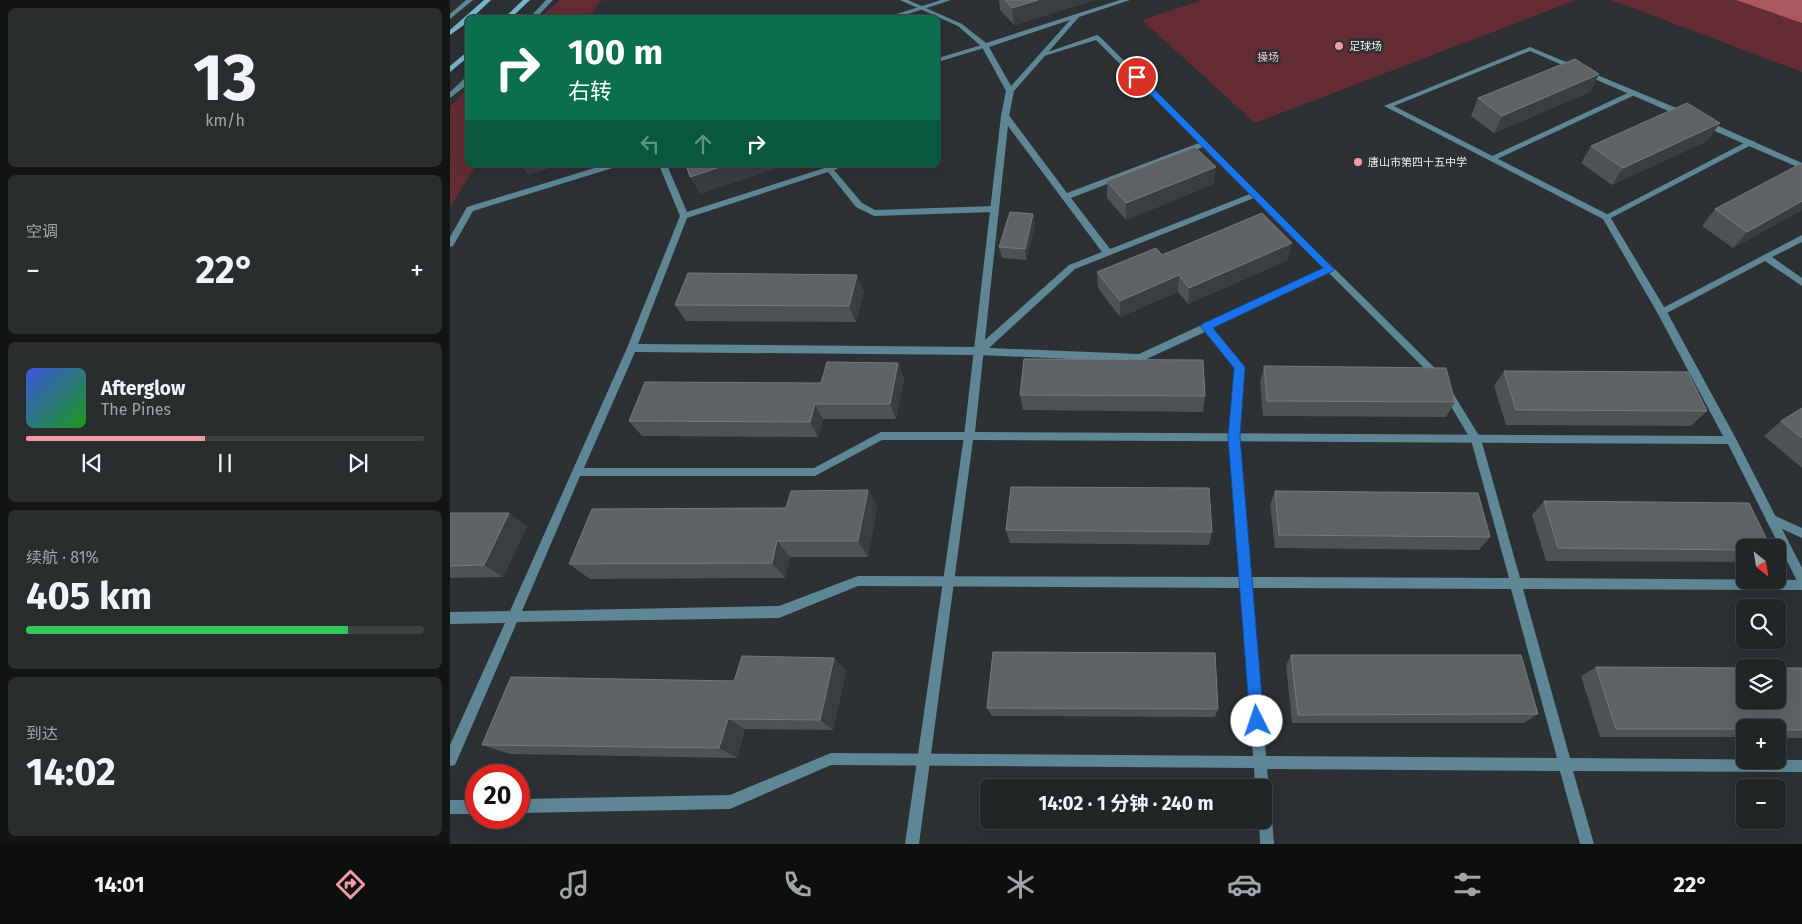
<!DOCTYPE html>
<html lang="zh">
<meta charset="utf-8">
<style>
body{margin:0;font-family:"Fira Sans","Noto Sans SC",sans-serif;background:#2a2d2e;color:#f1f3f6;height:100vh;display:flex;flex-direction:column;font-size:19px;white-space:nowrap}
*{box-sizing:border-box;margin:0}
p{font-size:16px;color:#a2a5a7}
.icon{flex:none;width:28px;height:28px;fill:none;stroke:currentColor;stroke-width:2;stroke-linecap:round;stroke-linejoin:round}
.map{position:relative;flex:1;overflow:hidden}
.sheet{display:flex;flex-direction:column;gap:8px;padding:8px;background:#131415;width:450px}
.sheet>*{flex:none}
.banner{position:absolute;left:15px;top:15px;width:475px;height:152px;border-radius:8px;box-shadow:0 5px 20px #0002,0 0 0 1px #3f4243;background:#0b6e4f;color:#fff;overflow:hidden}
.needle{width:32px;rotate:150deg}
.controls{position:absolute;left:1286px;top:539px;display:grid;gap:10px}
.controls a{display:grid;place-items:center;width:50px;height:50px;border-radius:8px;background:#222526;box-shadow:0 5px 20px #0002,0 0 0 1px #3f4243;font-size:25px}
.speed{position:absolute;left:15px;top:764px;display:flex;gap:10px;font-size:25px;font-weight:700;text-align:center}
.speed>*{display:grid;place-content:center;width:65px;height:65px;border-radius:50%;background:#222526;box-shadow:0 5px 20px #0002,0 0 0 1px #3f4243;line-height:1}
.speed .limit{border:8px solid #d22;background:#fff;color:#111}
.pin{position:absolute;display:grid;place-items:center;width:42px;height:42px;color:#fff;margin:-21px;border:2px solid #fff;border-radius:50%;box-shadow:0 1px 5px #0007}
.me{position:absolute;width:55px;margin:-28px;rotate:356deg;stroke-linejoin:round;filter:drop-shadow(0 0 4px #0008)}
.turn{display:flex;align-items:center;gap:18px;height:105px;padding:0 20px;font-size:22px}
.turn .icon{width:65px;height:65px;stroke-width:2.5}
.turn b{display:block;font-size:35px;line-height:42px}
.lanes{display:flex;align-items:center;height:48px;padding:0 20px;background:#0003;justify-content:center;gap:25px;direction:ltr}
.lanes .off{opacity:.35}
.big{font-size:38px;font-weight:700;line-height:1.1}
.sheet .widget{flex:1;display:flex;flex-direction:column;justify-content:center;gap:8px;min-width:0;padding:0 18px;border-radius:8px;background:#2a2d2e}
.sheet .dial{align-items:center;gap:0}
.dial b{font-size:65px;line-height:1}
.song{display:flex;align-items:center;gap:15px}
.cover{width:60px;height:60px;border-radius:8px;background:linear-gradient(135deg,hsl(230 70% 55%),hsl(120 70% 35%))}
.played{height:5px;border-radius:2px;background:linear-gradient(90deg,#f49aa4 45%,#3f4243 45%)}
.keys{display:flex;justify-content:space-around;direction:ltr}
.heat{display:flex;justify-content:space-between;align-items:center;font-size:28px;direction:ltr}
.charge{height:8px;border-radius:4px;background:linear-gradient(90deg,#34c759 81%,#3f4243 0)}
.trip{position:absolute;left:530px;top:779px;width:292px;height:50px;border-radius:8px;background:#222526;box-shadow:0 5px 20px #0002,0 0 0 1px #3f4243;font-weight:700;line-height:50px;text-align:center}
.menu{display:flex;height:80px;justify-content:space-around;align-items:center;background:#0e0f0f;color:#a2a5a7}
.menu .icon{width:35px;height:35px}
.menu .on{color:#f49aa4}
.menu b{font-size:22px;color:#f1f3f6}
main{display:flex;flex:1;min-height:0}
.map>svg:first-child{display:block}
.green{fill:#642c34}
.water{fill:#ab5762}
.lines{fill:none;stroke-linecap:round;stroke-linejoin:round}
.service{fill:#5e8695;fill-rule:evenodd}
.minor{fill:#5e8695;fill-rule:evenodd}
.secondary{fill:#75b6cf;fill-rule:evenodd}
.wall{fill:#4d5254}
.shaded-wall{fill:#393e40}
.building{fill:#5e6365;stroke:#75797b}
.route{fill:#1a73e8;stroke:#114b97}
.poi-dot{fill:#f49aa4;stroke:#2d3133;stroke-width:2}
.labels{text-anchor:middle;dominant-baseline:central;stroke-width:5;stroke-linejoin:round;paint-order:stroke}
.far-poi-label{font-size:11px;fill:#eef1f2;stroke:#2d3133;text-anchor:start}
.far-park-label{font-size:11px;fill:#f5c4c8;stroke:#2d3133}
</style>
<main>
<section class="sheet">
<div class="widget dial"><b>13</b><p>km/h</p></div>
<div class="widget"><p>空调</p>
<div class="heat"><a>−</a><b class="big">22°</b><a>+</a></div>
</div>
<div class="widget">
<div class="song"><i class="cover"></i><div><b>Afterglow</b><p>The Pines</p></div></div>
<div class="played"></div>
<div class="keys"><svg class="icon" aria-label="previous" viewBox="0 0 24 24"><path d="M18 5L8 12l10 7zM5 5v14"/></svg><svg class="icon" aria-label="pause" viewBox="0 0 24 24"><path d="M8 5v14M16 5v14"/></svg><svg class="icon" aria-label="next" viewBox="0 0 24 24"><path d="M6 5l10 7-10 7zM19 5v14"/></svg></div>
</div>
<div class="widget"><p>续航 · 81%</p><b class="big">405 km</b><div class="charge"></div></div>
<div class="widget"><p>到达</p><b class="big">14:02</b></div>
</section>
<div class="map">
<svg width="1352" height="844" viewBox="0 0 1352 844">
<rect width="100%" height="100%" fill="#2d3133"/>
<path class="green" d="M110,0H152L138,17H91Z
M753,0H1126L805,123L692,20Z
M1160,0H1352V72L1172,4Z
M17,89L18,165H26L0,207V107Z"/>
<path class="water" d="M1286,0H1352V23Z"/>
<g class="lines">
<path class="service" d="M491,0H501L446,18H434Z
M647,35L649,36L993,376L991,379H985L879,273L762,328L795,367L789,437L801,577L1059,578L1021,440L993,393L995,390H1001L1031,439L1070,578L1352,580V590L1073,589L1120,758L1352,760V772L1123,771L1144,844H1130L1110,771L817,769L819,788L817,793L814,794V788H805L804,768L381,765L280,809L69,813V799L280,795L381,753L803,756L790,588L408,586L329,618L67,622L5,765L0,766V745L55,623L0,624V612L60,611L177,348L230,216L209,165H217L237,212L384,165H396L384,170L412,203L425,210L544,206L548,209L544,212L424,216L406,207L378,172L237,218L188,344L527,347L619,265L652,252L552,118V114H558L617,193L749,143L646,40L594,56L589,55ZM753,147L800,194L660,249L621,198ZM804,198L874,268L689,354L539,348L625,269ZM755,332L785,368L779,437L790,577L408,576L329,606L72,611L130,476H365L432,440H519L523,439L524,436L523,433L519,432H431L364,468H134L185,352L529,355L690,362ZM802,588L1061,589L1107,758L816,756Z
M535,44L538,46L537,47L488,62V58Z
M1182,91L1189,93L1045,160L1042,161L1038,158Z
M1298,141H1304L1305,143L1159,219L1156,220L1152,217Z
M154,165H167L166,167L23,211L3,246L0,247V237L17,207Z
M1352,235V242L1322,257L1352,278V286L1315,261L1215,314L1212,315L1207,312L1209,310Z
M1321,514L1352,528V538L1317,522L1316,519L1317,516Z
M814,798L819,799L821,804L824,844H810L809,820H814Z
M0,800H26V814H0Z"/>
<path class="minor" d="M16,0H23L0,19V14Z
M96,0H103L86,18H79Z
M450,0H458L512,24L536,43L670,0H680L629,17L564,91L559,116L525,432L1273,436L1208,314L1153,219L934,106L1080,47L1236,112V116H1230L1080,51L944,106L1159,215L1217,312L1285,437L1352,568V584L1348,583L1278,444L523,440L469,844H455L514,436L551,116L556,91L532,47L508,26ZM620,20L561,86L539,47Z
M15,78H18V84L0,98V92Z
M1251,121H1257L1352,163V169L1251,125Z"/>
<path class="secondary" d="M34,0H41L22,18H18V22L0,35V30Z
M73,0H80L61,18H54Z
M18,51V57L0,72V66Z"/>
</g>
<path class="wall" d="M549,0H645L564,25L550,10Z
M1149,74L1140,92L1044,133L1021,116L1028,98Z
M1270,123L1257,141L1162,185L1131,163L1141,146Z
M1352,163V210L1283,248L1252,226L1265,209Z
M657,181L764,184L676,220L657,198Z
M583,214L585,225L576,260L552,258L549,247Z
M712,255L838,260L738,304L728,292L670,317L648,288L647,272Z
M414,291L406,322L236,321L225,305Z
M448,363L454,378L446,419H373L368,437L192,436L179,421L371,383Z
M814,366L1005,402L996,417L813,416L810,382Z
M1054,371L1257,411L1241,426L1056,425L1044,386Z
M570,395L755,396L753,412L573,410Z
M1352,408V468L1314,436L1331,421Z
M418,490L427,507L418,557H340L335,578L140,579L119,564Z
M825,491L1040,537L1029,550L825,548L820,505Z
M1094,501L1295,548V562L1096,561L1082,515Z
M0,513L77,526L53,577L0,578Z
M556,530L762,532L759,545L560,543Z
M841,655L1088,714L1074,723H842L836,665Z
M384,658L396,671L383,730L295,729L287,758L60,754L32,745L284,681Z
M1146,667L1352,668V738H1328V728H1295V737H1150L1131,676Z
M537,708L768,709L765,717L542,716Z"/>
<path class="shaded-wall" d="M588,0H645L564,25L562,8Z
M1149,74L1140,92L1044,133L1052,116Z
M1270,123L1257,141L1162,185L1173,168Z
M70,165H110L78,175Z
M276,165H337L250,194L240,177Z
M766,167L764,184L676,220V203Z
M1352,201V210L1283,248L1297,232Z
M583,214L585,225L576,260L575,249Z
M842,243L838,260L738,304L739,288Z
M407,275L414,291L406,322L399,306Z
M729,275L728,292L670,317V301Z
M448,363L454,378L446,419L440,404Z
M365,404L373,419L368,437L360,422Z
M418,490L427,507L418,557L408,541Z
M59,513L77,526L53,577L34,565Z
M327,541L340,557L335,578L322,563Z
M384,658L396,671L383,730L370,720Z
M278,719L295,729L287,758L269,748Z"/>
<path class="building" d="M555,0H588L562,8Z
M1125,59L1149,74L1052,116L1028,98Z
M1237,103L1270,123L1173,168L1141,146Z
M745,147L766,167L676,203L657,181Z
M1352,163V201L1297,232L1265,209Z
M236,165H276L240,177Z
M560,212L583,214L575,249L549,247Z
M812,213L842,243L739,288L729,275L670,301L647,272L706,248L712,255Z
M238,273L407,275L399,306L225,305Z
M574,359L753,360L755,396L570,395Z
M377,362L448,363L440,404H365L360,422L179,421L195,382L371,383Z
M814,366L996,368L1005,402L817,401Z
M1054,371L1238,372L1257,411L1066,410Z
M1352,408V438L1331,421Z
M561,487L759,488L762,532L556,530Z
M418,490L408,541H327L322,563L119,564L142,509L336,508L341,491Z
M825,491L1028,493L1040,537L829,535Z
M1094,501L1299,503L1321,548H1295V550L1108,548Z
M0,513H59L34,565L0,566Z
M543,652L765,653L768,709L537,708Z
M841,655H1071L1088,714L848,715Z
M292,656L384,658L370,720L278,719L269,748L32,745L61,677L284,681Z
M1146,667L1295,668V700H1328V668H1352V730H1328V728H1295V729H1166Z"/>
<path class="route" d="M685,75H690L884,269L883,271L763,328L795,367L790,437L814,721L812,726L807,728L802,726L800,721L778,437L784,368L751,327L752,324L873,268L685,79Z"/>
<g class="poi-dot">
<circle cx="889" cy="46" r="5"/>
<circle cx="908" cy="162" r="5"/>
</g>
<g class="labels">
<g class="far-poi-label">
<text x="899" y="46">足球场</text>
<text x="918" y="162">唐山市第四十五中学</text>
</g>
<g class="far-park-label">
<text x="818" y="57">操场</text>
</g>
</g>
</svg>
<div class="controls">
<a><svg class="needle" viewBox="-14 -14 28 28"><path d="M0-13l5 13h-10z" fill="#e53935"/><path d="M0 13l5-13h-10z" fill="#a2a5a7"/></svg></a>
<a><svg class="icon" aria-label="search" viewBox="0 0 24 24"><circle cx="10" cy="10" r="6"/><path d="M15 15l6 6"/></svg></a>
<a><svg class="icon" aria-label="layers" viewBox="0 0 24 24"><path d="M12 4l9 5-9 5-9-5zM3 14l9 5 9-5"/></svg></a>
<a>+</a>
<a>−</a>
</div>
<div class="speed"><div class="limit">20</div></div>
<div class="pin" style="left:687px;top:77px;background:#d93025"><svg class="icon" aria-label="arrive" viewBox="0 0 24 24"><path d="M6 21V4h12l-3 4 3 4H6"/></svg></div>
<svg class="me" style="left:807px;top:721px" viewBox="-20 -20 40 40"><circle r="19" fill="#fff"/><path d="M0-13L10 11 0 6-10 11z" fill="#1a73e8"/></svg>
<div class="trip">14:02 · 1 分钟 · 240 m</div>
<div class="banner">
<div class="turn"><svg class="icon" aria-label="right" viewBox="0 0 24 24"><path d="M7 20v-9h11M14 6l5 5-5 5"/></svg><div><b>100 m</b>右转</div></div>
<div class="lanes"><svg class="icon off" aria-label="left" viewBox="0 0 24 24"><path d="M17 20v-9H6M10 6l-5 5 5 5"/></svg><svg class="icon off" aria-label="ahead" viewBox="0 0 24 24"><path d="M12 20V5M6 11l6-6 6 6"/></svg><svg class="icon" aria-label="right" viewBox="0 0 24 24"><path d="M7 20v-9h11M14 6l5 5-5 5"/></svg></div>
</div>
</div>
</main>
<nav class="menu">
<b>14:01</b>
<svg class="icon on" aria-label="directions" viewBox="0 0 24 24"><path d="M12 3l9 9-9 9-9-9zM9 14v-3h6M13 9l2 2-2 2"/></svg>
<svg class="icon" aria-label="music" viewBox="0 0 24 24"><path d="M9 18V5l10-2v13"/><circle cx="6" cy="18" r="3"/><circle cx="16" cy="16" r="3"/></svg>
<svg class="icon" aria-label="phone" viewBox="0 0 24 24"><path d="M5 4h4l2 5-3 2q2 4 5 5l2-3 5 2v4C11 20 4 13 5 4z"/></svg>
<svg class="icon" aria-label="climate" viewBox="0 0 24 24"><path d="M12 3v18M4 7l16 10M4 17L20 7"/></svg>
<svg class="icon" aria-label="car" viewBox="0 0 24 24"><path d="M5 17H2v-5l4-1 3-4h7l3 4 3 1v5h-3M9 17h6M6 11h13"/><circle cx="7" cy="17" r="2"/><circle cx="17" cy="17" r="2"/></svg>
<svg class="icon" aria-label="filters" viewBox="0 0 24 24"><path d="M4 7h16M4 17h16"/><circle cx="9" cy="7" r="2"/><circle cx="15" cy="17" r="2"/></svg>
<b>22°</b>
</nav>
